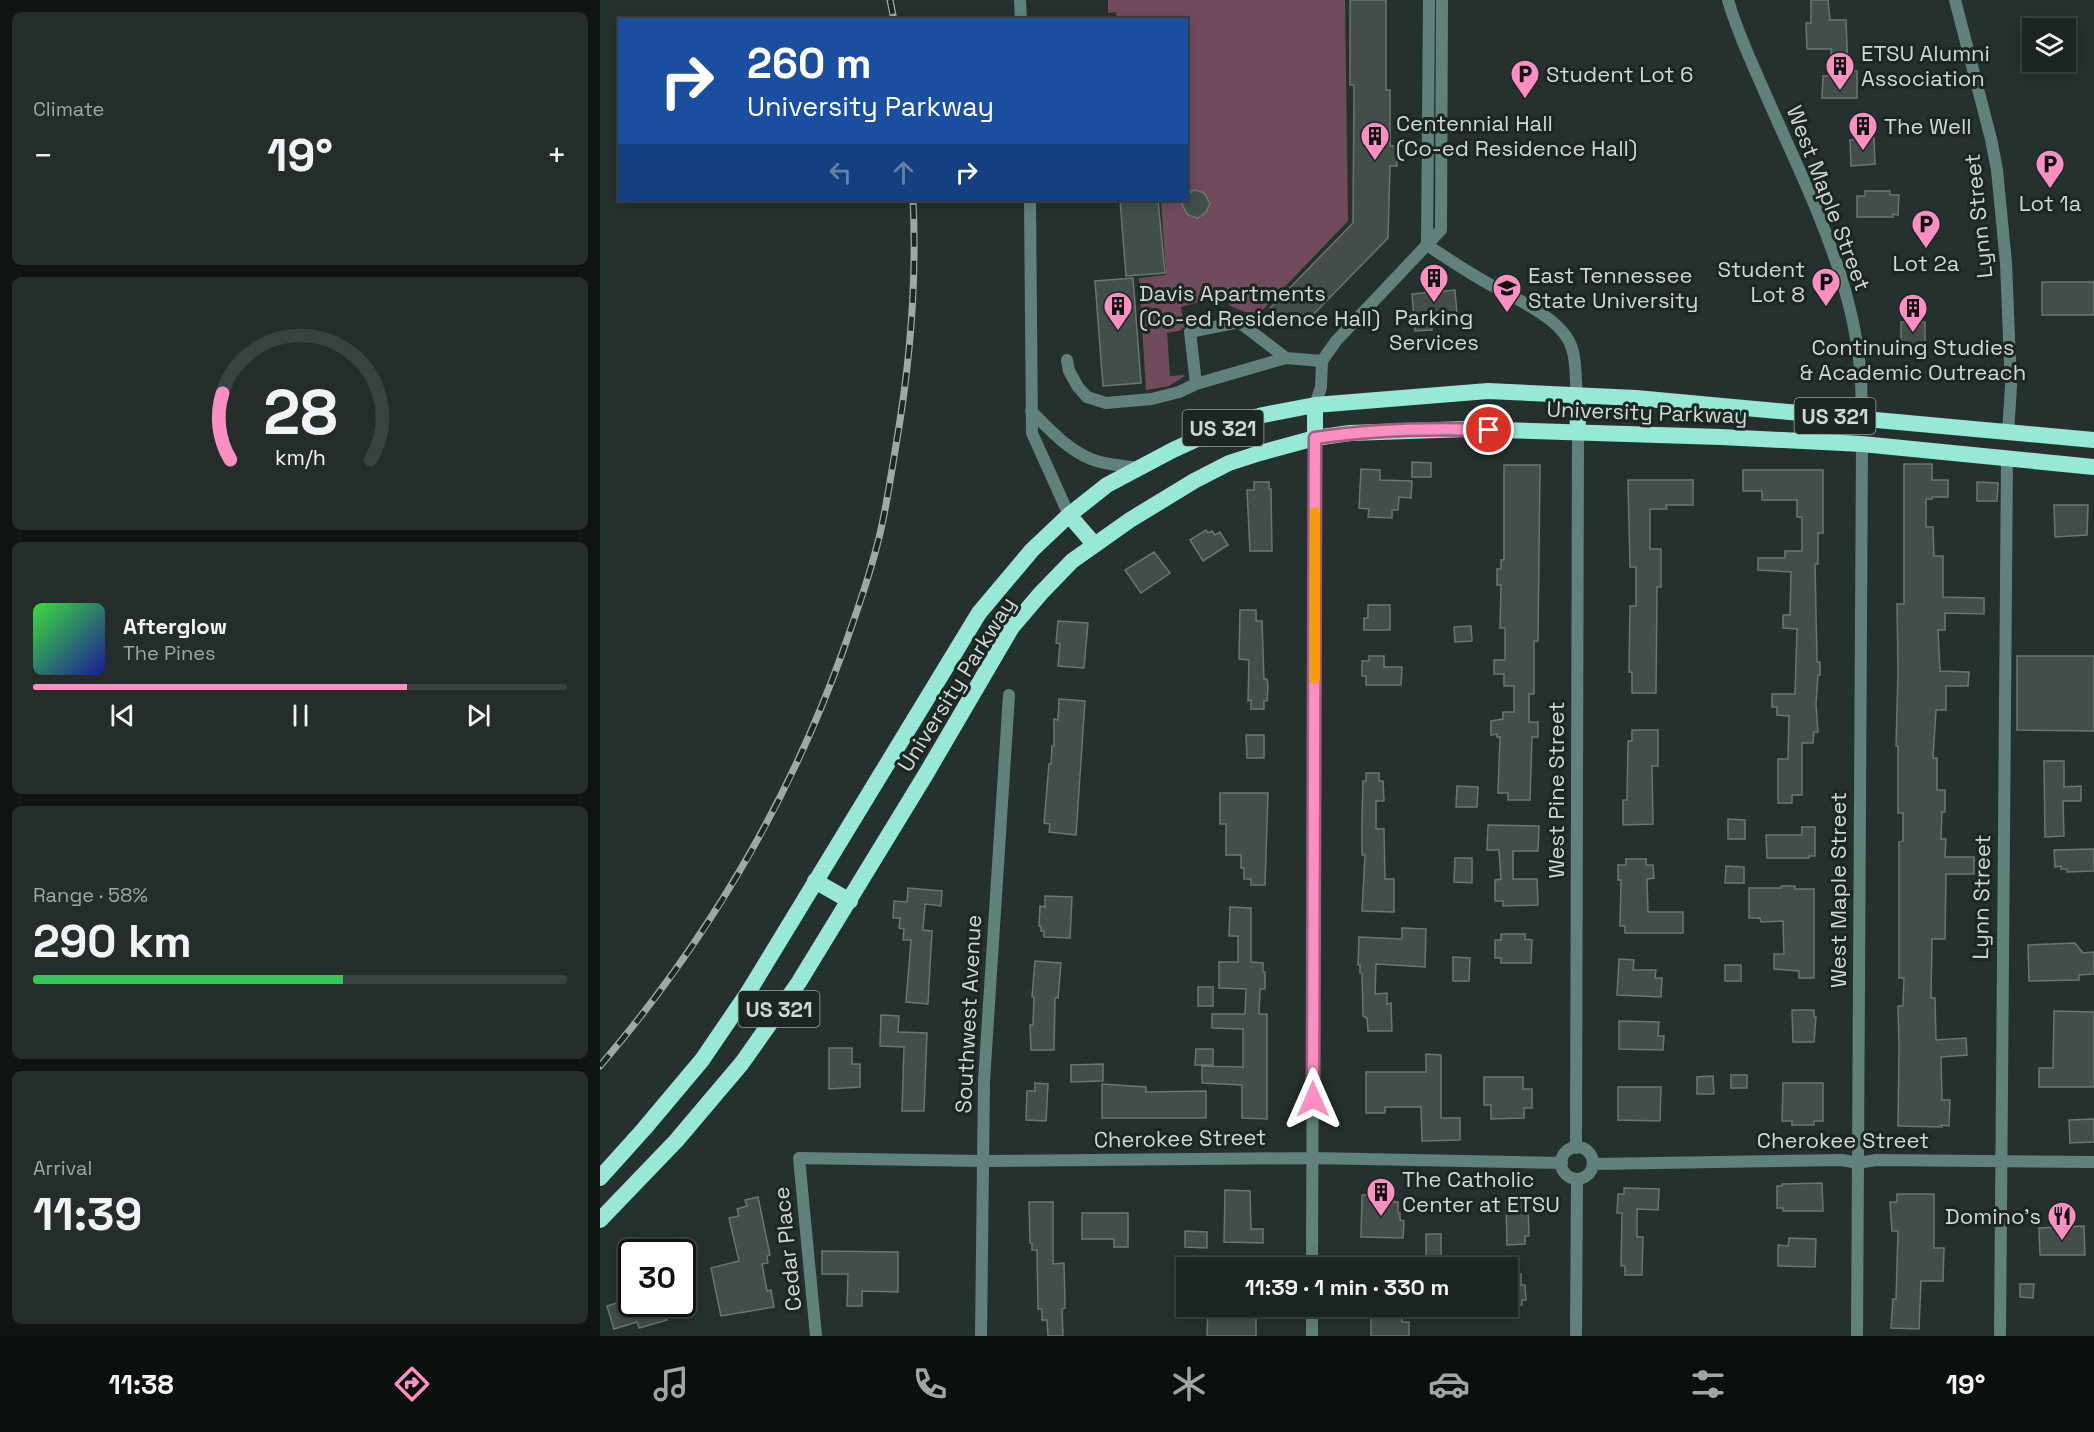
<!DOCTYPE html>
<meta charset="utf-8">
<style>
body{margin:0;font-family:"Space Grotesk",sans-serif;background:#252d2a;color:#f1f3f6;height:100vh;display:flex;flex-direction:column;font-size:22px;white-space:nowrap}
*{box-sizing:border-box;margin:0}
p{font-size:20px;color:#a0a5a5}
.icon{flex:none;width:33px;height:33px;fill:none;stroke:currentColor;stroke-width:2;stroke-linecap:round;stroke-linejoin:round}
.map{position:relative;flex:1;overflow:hidden}
.drawer{display:flex;flex-direction:column;gap:12px;padding:12px;background:#0f1413;width:600px}
.drawer>*{flex:none}
.banner{position:absolute;left:18px;top:18px;width:570px;height:183px;border-radius:0px;box-shadow:0 3px 15px #0003,0 0 0 2px #3a4240;background:#1a4fa0;color:#fff;overflow:hidden}
.controls{position:absolute;left:1422px;top:18px;display:grid;gap:12px}
.controls a{display:grid;place-items:center;width:54px;height:54px;border-radius:0px;background:#1c2522;box-shadow:0 3px 15px #0003,0 0 0 2px #3a4240;font-size:30px}
.speed{position:absolute;left:18px;top:1239px;display:flex;gap:12px;font-size:30px;font-weight:700;text-align:center}
.speed>*{display:grid;place-content:center;width:78px;height:78px;border-radius:50%;background:#1c2522;box-shadow:0 3px 15px #0003,0 0 0 2px #3a4240;line-height:1}
.speed .limit{border:3px solid #111;border-radius:9px;background:#fff;color:#111}
.pin{position:absolute;display:grid;place-items:center;width:51px;height:51px;color:#fff;margin:-26px;border:3px solid #fff;border-radius:50%;box-shadow:0 2px 6px #0007}
.me{position:absolute;width:66px;margin:-33px;rotate:0deg;stroke-linejoin:round;filter:drop-shadow(0 0 4px #0008)}
.turn{display:flex;align-items:center;gap:21px;height:126px;padding:0 30px;font-size:27px}
.turn .icon{width:78px;height:78px;stroke-width:2.5}
.turn b{display:block;font-size:42px;line-height:51px}
.lanes{display:flex;align-items:center;height:57px;padding:0 30px;background:#0003;justify-content:center;gap:30px;direction:ltr}
.lanes .off{opacity:.35}
.big{font-size:45px;font-weight:700;line-height:1.1}
.drawer .card{flex:1;display:flex;flex-direction:column;justify-content:center;gap:9px;min-width:0;padding:0 21px;border-radius:9px;background:#252d2a}
.drawer .dial{align-items:center;gap:0}
.dial svg{height:156px;overflow:visible;fill:none;stroke:#3a4240;stroke-width:7;stroke-linecap:round;text-anchor:middle}
.dial text{fill:#f1f3f6;stroke:none}
.song{display:flex;align-items:center;gap:18px}
.cover{width:72px;height:72px;border-radius:9px;background:linear-gradient(135deg,hsl(120 70% 55%),hsl(240 70% 35%))}
.played{height:6px;border-radius:3px;background:linear-gradient(90deg,#fc8fc2 70%,#3a4240 70%)}
.keys{display:flex;justify-content:space-around;direction:ltr}
.heat{display:flex;justify-content:space-between;align-items:center;font-size:33px;direction:ltr}
.charge{height:9px;border-radius:4px;background:linear-gradient(90deg,#34c759 58%,#3a4240 0)}
.trip{position:absolute;left:576px;top:1257px;width:342px;height:60px;border-radius:0px;background:#1c2522;box-shadow:0 3px 15px #0003,0 0 0 2px #3a4240;font-weight:700;line-height:60px;text-align:center}
.dock{display:flex;height:96px;justify-content:space-around;align-items:center;background:#0b0f0e;color:#a0a5a5}
.dock .icon{width:42px;height:42px}
.dock .active{color:#fc8fc2}
.dock b{font-size:27px;color:#f1f3f6}
main{display:flex;flex:1;min-height:0}
.map>svg:first-child{display:block}
.green{fill:#704b5b}
.building{fill:#414e4a;stroke:#687672;stroke-width:1.5}
.lines{fill:none;stroke-linecap:round;stroke-linejoin:round}
.minor{stroke:#60827a;stroke-width:12}
.trunk{stroke:#97e8d5;stroke-width:16}
.rail-casing{stroke:#a0a8a6;stroke-width:7}
.rail{stroke:#1c2724;stroke-width:4.5;stroke-dasharray:14;stroke-linecap:butt}
.route-casing{stroke:#a45d7e;stroke-width:15}
.route{stroke:#fc8fc2;stroke-width:10}
.slow{stroke:#f59e0b;stroke-width:10}
.labels{text-anchor:middle;dominant-baseline:central;stroke-width:6;stroke-linejoin:round;paint-order:stroke}
.shield{fill:#1c2724;stroke:#9aa2a0;stroke-width:1.5}
.shield-label{font-size:21px;font-weight:bold;fill:#d0d7d5}
.poi-label{font-size:22px;fill:#d0d7d5;stroke:#1c2724;text-anchor:start}
.street-label{font-size:22px;fill:#d0d7d5;stroke:#1c2724}
</style>
<main>
<section class="drawer">
<div class="card"><p>Climate</p>
<div class="heat"><a>−</a><b class="big">19°</b><a>+</a></div>
</div>
<div class="card dial"><svg viewBox="0 0 100 80">
<path d="M14 69A42 42 0 1 1 86 69"/>
<path d="M14 69A42 42 0 0 1 10 35" stroke="#fc8fc2"/>
<text x="50" y="56" font-size="32" font-weight="700">28</text>
<text x="50" y="72" font-size="11">km/h</text>
</svg></div>
<div class="card">
<div class="song"><i class="cover"></i><div><b>Afterglow</b><p>The Pines</p></div></div>
<div class="played"></div>
<div class="keys"><svg class="icon" aria-label="previous" viewBox="0 0 24 24"><path d="M18 5L8 12l10 7zM5 5v14"/></svg><svg class="icon" aria-label="pause" viewBox="0 0 24 24"><path d="M8 5v14M16 5v14"/></svg><svg class="icon" aria-label="next" viewBox="0 0 24 24"><path d="M6 5l10 7-10 7zM19 5v14"/></svg></div>
</div>
<div class="card"><p>Range · 58%</p><b class="big">290 km</b><div class="charge"></div></div>
<div class="card"><p>Arrival</p><b class="big">11:39</b></div>
</section>
<div class="map">
<svg width="1494" height="1336" viewBox="0 0 1494 1336">
<rect width="100%" height="100%" fill="#25312e"/>
<path class="green" d="M508,0H745L748,221L654,319L648,313L630,306L625,295L581,307L584,327L579,331L567,333L570,376L584,375L585,376L569,386L546,390L539,278L566,275L561,200H586V20L517,19L516,12L508,13Z"/>
<path class="building" d="M750,0H786V90H790V146H797V166H790L788,238L701,327L690,316L685,322L670,308L753,223L754,85H750Z
M1211,0H1228L1230,20H1246L1248,71H1257V98H1222L1223,76H1231V49H1207L1206,23H1211Z
M1274,138L1275,164L1251,166L1250,140Z
M594,190L604,193L610,203L606,212L598,218L588,215L582,205L584,200H586V195Z
M1265,191H1290V195H1299L1298,215L1293,214V217H1257V196H1265Z
M520,200H558L565,273L526,276Z
M533,278L541,383L503,386L495,281Z
M1442,282H1494V315H1442Z
M855,290L857,314L830,316L832,330L815,331L812,294Z
M1301,322H1325V344L1301,345Z
M812,462L831,463V477H812Z
M1304,464H1332V480H1348V497H1332V499H1326V527H1333L1334,556H1343V597L1384,598V614L1345,613V630H1338L1340,671L1369,672L1368,686H1346V710H1336L1333,758H1337V790H1345V812H1342L1341,839H1346L1345,857H1374V874H1346L1345,939H1332L1331,998H1335L1336,1040L1366,1038L1367,1055L1341,1057L1342,1100H1350L1349,1126L1341,1125L1342,1127L1298,1126L1299,1046L1298,1006H1303L1304,978H1299V842L1303,841V813H1298V746H1296L1298,672L1297,604H1304Z
M904,465H940L938,641H934V694H929V722H938V737H932L930,800H908V793H898L900,737H897V734L891,735V721L903,719V712H914V686H904V674H894V660H905V628H900L901,585H897V569H901V560H904Z
M761,469L780,470V480L812,481L811,498L799,497L798,510H792V518L768,517L769,509L759,508Z
M1143,470H1223V533H1218V564H1215L1217,662H1220V675H1218L1216,704L1218,732H1214L1213,743H1202V795H1192V803H1178V759H1188L1189,716L1177,715V707H1172V694H1195L1197,629L1183,628V615H1190L1191,572L1158,570V558H1185V551H1202V517H1197V500H1162V491H1143Z
M1028,480H1093V505H1066L1067,509H1050V549H1061V587H1057L1056,693H1032V672H1029L1030,606H1036V567H1030Z
M654,482H669V489H671L672,551H650L647,490H654Z
M1377,482L1398,483L1397,501H1377Z
M1454,505H1488L1487,535L1455,537Z
M606,530L608,533L612,531L615,535L620,532L628,545L603,561L590,540Z
M554,552L570,573L541,593L525,570Z
M768,605H790V630H764V618H768Z
M640,610H656V621H662L664,679H667L668,686L667,701H664V709H651V700L648,701L649,660L639,659Z
M458,621L488,623L484,668L458,666L460,644L456,643Z
M871,626L872,641L855,642L854,627Z
M769,656H784V667H802L801,685H766V676H762V661H769Z
M1417,656H1494V731L1417,730Z
M459,699L485,701L476,835L449,832L450,824L444,823L449,764H451L452,746H454V719L458,720Z
M1032,730H1058V766H1052L1053,824L1023,825V800H1027L1028,741H1032Z
M646,735H664V758H647Z
M1444,761H1464V787L1481,786V801H1463L1464,836L1445,837Z
M766,773H779V781H783L784,801H776V829H784L785,879H794V912L762,911L765,855H762V820L763,781H766Z
M857,786L878,787L877,807H856Z
M620,793H668L665,885H651V879H644V868H641V855H626V824H620Z
M1128,819L1145,820V839H1128Z
M888,825L939,826L938,851H913V879H937L938,905L903,906V901H895V880L901,879L899,850H887Z
M1202,827H1215V856H1209V858H1167L1166,835H1202Z
M1494,849V871L1467,872V869H1461V866L1455,867L1454,850Z
M855,858H872V883L854,882Z
M1026,859H1046V865H1053L1054,878L1047,879L1048,912H1083V933H1025V926H1020L1021,880H1018V865H1026Z
M1126,866L1144,867V883H1125Z
M1181,886H1195V889H1214V978H1199V971L1174,969V954H1184L1183,921L1161,922L1160,918H1149V888H1181Z
M308,888L342,891L341,906L325,904L323,930L332,931L328,1004L306,1002L311,940H303L304,929L299,928L300,918H293L294,901L307,902Z
M445,896L472,897L470,938L444,937V931H441V926H439L440,906L445,907Z
M630,907L651,908V962L663,963V972H665V989H660L659,1014H667V1119L642,1118V1085L602,1083V1066L643,1067V1029L612,1028V1014H645L646,989L619,988V962H638V936H629Z
M802,928L826,929L825,967L776,964L775,994L787,993V1004L791,1003L792,1031H768L767,1018L763,1016L762,973H760V965H758L759,937L802,939Z
M901,934H925V939L932,940L931,963H901V958H895V940H901Z
M1475,943L1483,953L1494,952V974L1479,975V980L1429,981L1428,945Z
M853,957L870,958L869,981H853Z
M1019,959L1034,960L1033,970H1056L1055,978H1062L1061,997L1017,995Z
M435,961L461,963L458,998H455L454,1050H431L430,1025H433L434,997H432Z
M1125,965H1141V981H1125Z
M598,987H613V1006H598Z
M1192,1010H1214V1017H1216L1214,1042H1193Z
M1454,1011L1494,1012V1087H1439V1068H1453Z
M281,1015L299,1016L298,1032L327,1033L324,1111H302L304,1047L280,1046Z
M1019,1021L1059,1022L1058,1036H1064L1063,1050L1019,1049Z
M229,1048H252V1064H260V1087L229,1089Z
M596,1049H613V1065H595Z
M826,1054L841,1055V1118H860V1140L822,1141L821,1107H785V1113H766V1072H826Z
M503,1064V1081L471,1082V1065Z
M1131,1075H1147V1088H1131Z
M1113,1076L1114,1094H1097V1077Z
M884,1077H923V1089H932V1108H924V1118L891,1119V1105H884Z
M435,1083L448,1084L446,1121L426,1120L427,1091H435Z
M1183,1083H1223V1121H1214V1125H1192V1121H1182Z
M502,1084L546,1087V1092L606,1091V1118H502Z
M1018,1087H1061L1060,1121L1018,1120Z
M1494,1119V1142L1470,1143L1469,1120Z
M1222,1183L1223,1211H1183V1208H1177V1186H1182V1184Z
M1024,1188L1059,1189L1058,1210L1037,1209V1237H1043L1042,1275H1025V1266H1021L1022,1213H1017L1018,1194H1024Z
M625,1190L650,1191L651,1229H663V1243L624,1242Z
M1297,1194H1334V1248H1344L1343,1281H1321L1319,1329L1291,1328L1293,1299H1296L1298,1231H1292L1290,1202H1297Z
M762,1195H788V1201L798,1202V1213H800V1220L804,1221L803,1238L761,1237Z
M158,1197L170,1255L167,1256L168,1263L162,1264L167,1291L171,1290L174,1307L121,1316L111,1268L139,1261L129,1218L139,1216L137,1209L147,1206L145,1200Z
M926,1199V1206L928,1205L929,1236H925V1244L907,1245L906,1200Z
M429,1202H453V1264L464,1263L465,1308L462,1309L463,1336H448L447,1320H442V1309H438L437,1250H432V1243H430Z
M482,1213H528V1247H514V1239H482Z
M1484,1226L1485,1255H1440L1439,1228Z
M585,1231L607,1232V1248L585,1247Z
M826,1234H841V1266L826,1265Z
M1189,1238L1216,1239L1215,1267L1178,1266V1245L1188,1246Z
M222,1251L298,1252V1292L262,1291V1306H247L248,1274H222Z
M921,1274V1285H925L926,1300H922V1305L908,1306V1275Z
M1420,1284H1434L1433,1298L1420,1297Z
M32,1298V1304H62L67,1320L39,1328L37,1322L14,1329L7,1306Z
M608,1306H656V1336H607Z
M771,1306L802,1307V1322H809V1336H771Z"/>
<g class="lines">
<path class="minor" d="M420,0L421,20
M1128,0C1137,32 1152,63 1165,93C1210,196 1268,304 1261,418
M1355,0L1391,139L1397,170L1406,263L1411,386L1408,433
M430,200L432,433L469,515
M827,245L829,0
M827,245C845,257 863,269 882,280C907,295 955,314 969,341C977,357 975,378 977,396
M467,360L469,371L478,387L487,397L506,403L552,399L579,392L596,384L686,358L722,361
M596,384L590,332L639,322L686,358
M715,405L721,387L722,361L736,341L841,230L842,0
M431,411C449,429 467,449 491,459C505,465 522,465 538,468
M961 1163a16 16 0 1 1 32 0a16 16 0 1 1-32 0Z
M976,1148L978,432
M993,1164L1242,1160L1258,1163L1276,1160L1494,1162
M712,1268L715,438
M216,1336L199,1158L382,1161L713,1158L962,1163
M381,1336L384,1081L409,695
M712,1336V1306
M976,1336L977,1179
M1257,1336L1262,444
M1400,1336L1407,458"/>
<path class="trunk" d="M977,396L978,432
M715,405V438
M469,515L494,544
M215,881L250,901
M0,1178L44,1129L102,1060L149,991L379,613L432,550L469,515L507,485L573,450L621,428L663,415L715,405L888,391L1036,398L1494,440
M0,1220L76,1141L142,1063L199,982L326,774L412,627L441,593L472,561L530,520L594,481L629,463L660,453L715,438L750,433L867,429L1121,437L1262,444L1494,467"/>
<g class="rail-casing">
<path id="rail" d="M290,0L294,20
M0,1066C107,941 187,806 243,651C258,608 274,564 283,520C288,495 292,470 296,445C310,364 317,282 313,200"/>
</g>
<use href="#rail" class="rail"/>
</g>
<g class="lines">
<g class="route-casing">
<path id="route" d="M713,1099L715,438C773,429 831,428 889,430"/>
</g>
<use href="#route" class="route"/>
<path class="slow" d="M715,679V512"/>
</g>
<defs>
<g id="building-pin" transform="scale(1.5)"><path d="M0 17L-7.5 6A9.5 9.5 0 1 1 7.5 6Z" fill="#fc8fc2" stroke="#1c2724"/><path d="M-4-6H4V6H1V3H-1V6H-4ZM-2.5-4.3h1.7v1.8h-1.7ZM.8-4.3h1.7v1.8H.8ZM-2.5-1h1.7V.8h-1.7ZM.8-1h1.7V.8H.8Z" fill="#111"/></g>
<g id="parking-pin" transform="scale(1.5)"><path d="M0 17L-7.5 6A9.5 9.5 0 1 1 7.5 6Z" fill="#fc8fc2" stroke="#1c2724"/><path d="M-3.5-5.5H1a3.5 3.5 0 0 1 0 7H-1V5.5H-3.5ZM-1-3.4V-.6H.8a1.4 1.4 0 0 0 0-2.8Z" fill="#111"/></g>
<g id="university-pin" transform="scale(1.5)"><path d="M0 17L-7.5 6A9.5 9.5 0 1 1 7.5 6Z" fill="#fc8fc2" stroke="#1c2724"/><path d="M0-5L7-2L0 1L-7-2ZM-4 1L0 2.5L4 1V4Q0 6-4 4Z" fill="#111"/></g>
<g id="restaurant-pin" transform="scale(1.5)"><path d="M0 17L-7.5 6A9.5 9.5 0 1 1 7.5 6Z" fill="#fc8fc2" stroke="#1c2724"/><path d="M-5-6h1v4h1v-4h1v4h1v-4h1v5L-1.5 .5V6h-2V.5L-5-1ZM5-6V6H3V1.5H1.5Q1.5-4 5-6Z" fill="#111"/></g>
</defs>
<g fill-rule="evenodd">
<use href="#building-pin" x="1240" y="66"/>
<use href="#parking-pin" x="925" y="74"/>
<use href="#building-pin" x="1263" y="126"/>
<use href="#building-pin" x="775" y="136"/>
<use href="#parking-pin" x="1450" y="164"/>
<use href="#parking-pin" x="1326" y="224"/>
<use href="#building-pin" x="834" y="278"/>
<use href="#parking-pin" x="1226" y="282"/>
<use href="#university-pin" x="907" y="288"/>
<use href="#building-pin" x="518" y="306"/>
<use href="#building-pin" x="1313" y="308"/>
<use href="#building-pin" x="781" y="1192"/>
<use href="#restaurant-pin" x="1462" y="1216"/>
</g>
<g class="labels">
<g class="shield">
<rect x="1194.5" y="398" width="81" height="36" rx="4.5"/>
<rect x="582.5" y="410" width="81" height="36" rx="4.5"/>
<rect x="138.5" y="991" width="81" height="36" rx="4.5"/>
</g>
<g class="shield-label">
<text x="1235" y="416">US 321</text>
<text x="623" y="428">US 321</text>
<text x="179" y="1009">US 321</text>
</g>
<g class="poi-label">
<text x="1261" y="53">ETSU Alumni<tspan x="1261" dy="25">Association</tspan></text>
<text x="946" y="74">Student Lot 6</text>
<text x="796" y="123">Centennial Hall<tspan x="796" dy="25">(Co-ed Residence Hall)</tspan></text>
<text x="1284" y="126">The Well</text>
<text x="1450" y="203" text-anchor="middle">Lot 1a</text>
<text x="1326" y="263" text-anchor="middle">Lot 2a</text>
<text x="1205" y="269" text-anchor="end">Student<tspan x="1205" dy="25">Lot 8</tspan></text>
<text x="928" y="275">East Tennessee<tspan x="928" dy="25">State University</tspan></text>
<text x="539" y="293">Davis Apartments<tspan x="539" dy="25">(Co-ed Residence Hall)</tspan></text>
<text x="834" y="317" text-anchor="middle">Parking<tspan x="834" dy="25">Services</tspan></text>
<text x="1313" y="347" text-anchor="middle">Continuing Studies<tspan x="1313" dy="25">&amp; Academic Outreach</tspan></text>
<text x="802" y="1179">The Catholic<tspan x="802" dy="25">Center at ETSU</tspan></text>
<text x="1441" y="1216" text-anchor="end">Domino's</text>
</g>
<g class="street-label">
<text transform="translate(1229 198) rotate(69)">West Maple Street</text>
<text transform="translate(1378 216) rotate(-96)">Lynn Street</text>
<text transform="translate(1047 412) rotate(2)">University Parkway</text>
<text transform="translate(356 684) rotate(-58)">University Parkway</text>
<text transform="translate(956 790) rotate(-90)">West Pine Street</text>
<text transform="translate(1238 890) rotate(-90)">West Maple Street</text>
<text transform="translate(1381 897) rotate(-89)">Lynn Street</text>
<text transform="translate(368 1014) rotate(-87)">Southwest Avenue</text>
<text transform="translate(580 1138) rotate(-1)">Cherokee Street</text>
<text x="1243" y="1140">Cherokee Street</text>
<text transform="translate(187 1249) rotate(-96)">Cedar Place</text>
</g>
</g>
</svg>
<div class="controls">
<a><svg class="icon" aria-label="layers" viewBox="0 0 24 24"><path d="M12 4l9 5-9 5-9-5zM3 14l9 5 9-5"/></svg></a>
</div>
<div class="speed"><div class="limit">30</div></div>
<div class="pin" style="left:889px;top:430px;background:#d93025"><svg class="icon" aria-label="arrive" viewBox="0 0 24 24"><path d="M6 21V4h12l-3 4 3 4H6"/></svg></div>
<svg class="me" style="left:713px;top:1099px" viewBox="-20 -20 40 40"><path d="M0-17L14 15 0 8-14 15z" fill="#fc8fc2" stroke="#fff" stroke-width="4"/></svg>
<div class="trip">11:39 · 1 min · 330 m</div>
<div class="banner">
<div class="turn"><svg class="icon" aria-label="right" viewBox="0 0 24 24"><path d="M7 20v-9h11M14 6l5 5-5 5"/></svg><div><b>260 m</b>University Parkway</div></div>
<div class="lanes"><svg class="icon off" aria-label="left" viewBox="0 0 24 24"><path d="M17 20v-9H6M10 6l-5 5 5 5"/></svg><svg class="icon off" aria-label="ahead" viewBox="0 0 24 24"><path d="M12 20V5M6 11l6-6 6 6"/></svg><svg class="icon" aria-label="right" viewBox="0 0 24 24"><path d="M7 20v-9h11M14 6l5 5-5 5"/></svg></div>
</div>
</div>
</main>
<nav class="dock">
<b>11:38</b>
<svg class="icon active" aria-label="directions" viewBox="0 0 24 24"><path d="M12 3l9 9-9 9-9-9zM9 14v-3h6M13 9l2 2-2 2"/></svg>
<svg class="icon" aria-label="music" viewBox="0 0 24 24"><path d="M9 18V5l10-2v13"/><circle cx="6" cy="18" r="3"/><circle cx="16" cy="16" r="3"/></svg>
<svg class="icon" aria-label="phone" viewBox="0 0 24 24"><path d="M5 4h4l2 5-3 2q2 4 5 5l2-3 5 2v4C11 20 4 13 5 4z"/></svg>
<svg class="icon" aria-label="climate" viewBox="0 0 24 24"><path d="M12 3v18M4 7l16 10M4 17L20 7"/></svg>
<svg class="icon" aria-label="car" viewBox="0 0 24 24"><path d="M5 17H2v-5l4-1 3-4h7l3 4 3 1v5h-3M9 17h6M6 11h13"/><circle cx="7" cy="17" r="2"/><circle cx="17" cy="17" r="2"/></svg>
<svg class="icon" aria-label="filters" viewBox="0 0 24 24"><path d="M4 7h16M4 17h16"/><circle cx="9" cy="7" r="2"/><circle cx="15" cy="17" r="2"/></svg>
<b>19°</b>
</nav>
